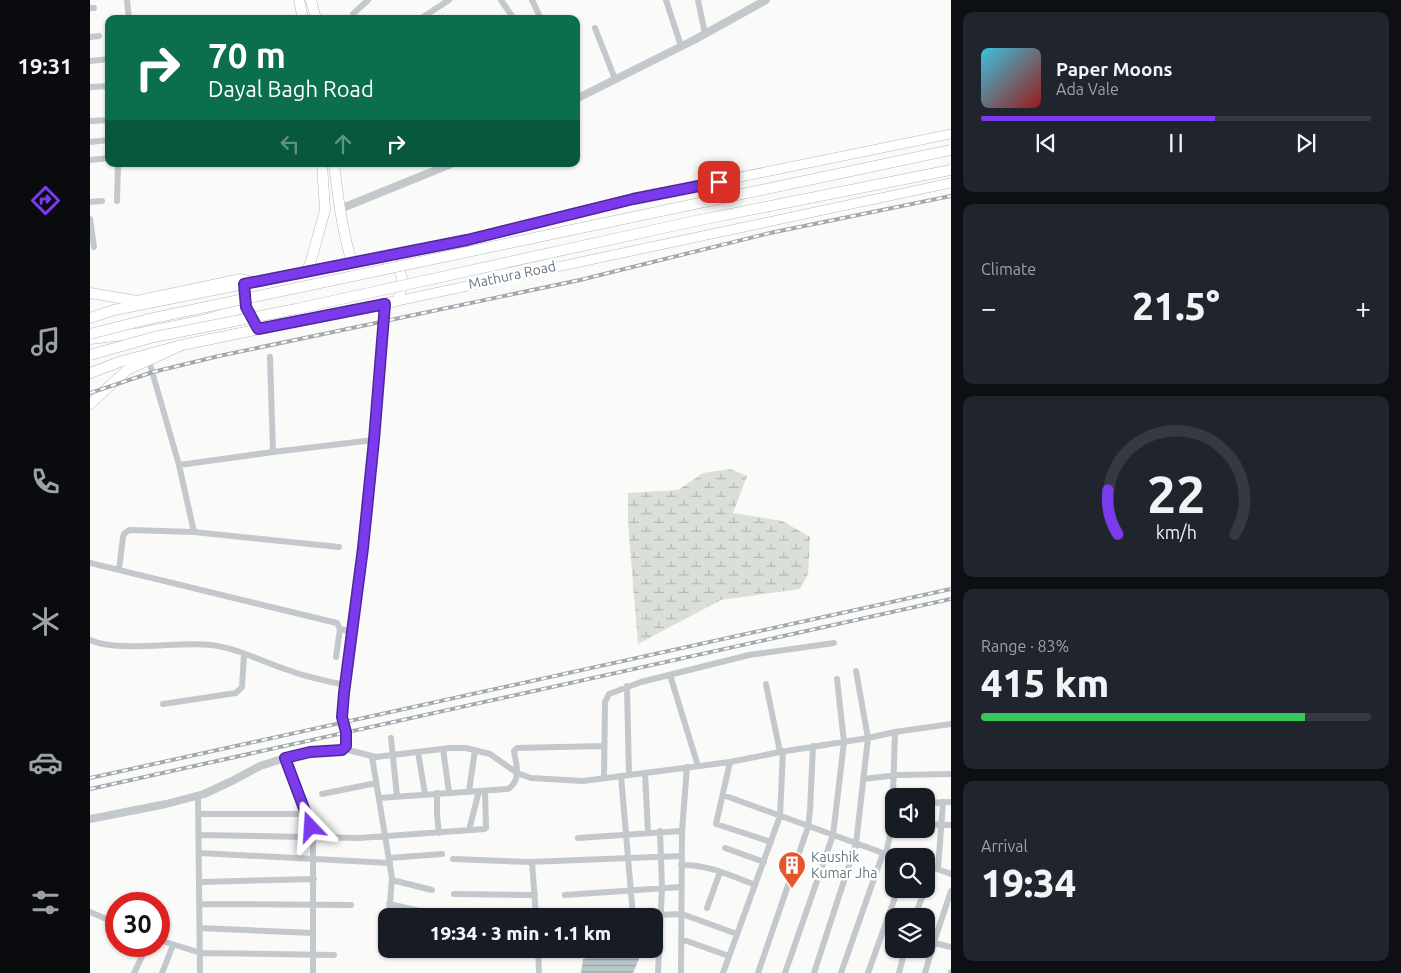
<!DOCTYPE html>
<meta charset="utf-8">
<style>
body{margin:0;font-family:Ubuntu,sans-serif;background:#20242c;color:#f1f3f6;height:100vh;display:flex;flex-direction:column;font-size:19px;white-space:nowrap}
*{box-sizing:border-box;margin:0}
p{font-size:16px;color:#9ea1a6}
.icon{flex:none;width:28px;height:28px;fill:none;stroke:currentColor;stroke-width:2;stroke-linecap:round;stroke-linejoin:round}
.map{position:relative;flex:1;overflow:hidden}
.sheet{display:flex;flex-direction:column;gap:12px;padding:12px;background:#0d0f14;width:450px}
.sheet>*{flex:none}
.banner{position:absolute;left:15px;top:15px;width:475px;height:152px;border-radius:10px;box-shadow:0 1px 4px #0004;background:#0b6e4f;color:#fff;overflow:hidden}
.fabs{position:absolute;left:795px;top:788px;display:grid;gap:10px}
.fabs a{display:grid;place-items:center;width:50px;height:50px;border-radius:10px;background:#171b24;box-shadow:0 1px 4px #0004;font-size:25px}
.speed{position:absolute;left:15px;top:892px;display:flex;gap:10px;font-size:25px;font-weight:700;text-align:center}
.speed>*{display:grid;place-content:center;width:65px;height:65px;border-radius:50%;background:#171b24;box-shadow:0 1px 4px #0004;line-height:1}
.speed .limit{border:8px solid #d22;background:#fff;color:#111}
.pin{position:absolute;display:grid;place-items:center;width:42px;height:42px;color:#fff;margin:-21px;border-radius:10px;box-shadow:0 2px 8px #0006}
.me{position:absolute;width:55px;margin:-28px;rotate:340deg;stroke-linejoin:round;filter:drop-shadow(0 0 4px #0008)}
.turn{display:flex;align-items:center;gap:18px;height:105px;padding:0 20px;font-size:22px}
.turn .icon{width:65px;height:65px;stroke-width:2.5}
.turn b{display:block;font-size:35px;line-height:42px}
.lanes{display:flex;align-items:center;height:48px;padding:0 20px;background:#0003;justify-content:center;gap:25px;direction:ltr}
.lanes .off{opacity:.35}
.big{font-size:38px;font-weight:800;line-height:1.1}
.sheet .card{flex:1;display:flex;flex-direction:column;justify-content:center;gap:8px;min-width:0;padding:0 18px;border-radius:10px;background:#20242c}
.sheet .dial{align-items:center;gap:0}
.dial svg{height:130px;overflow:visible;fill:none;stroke:#363941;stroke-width:7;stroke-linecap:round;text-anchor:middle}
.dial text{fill:#f1f3f6;stroke:none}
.song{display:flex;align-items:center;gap:15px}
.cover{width:60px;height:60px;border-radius:8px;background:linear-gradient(135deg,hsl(190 70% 55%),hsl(0 70% 35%))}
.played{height:5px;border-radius:2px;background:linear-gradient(90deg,#7c3aed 60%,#363941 60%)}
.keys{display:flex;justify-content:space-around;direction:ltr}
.heat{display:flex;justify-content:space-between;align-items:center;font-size:28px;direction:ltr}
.charge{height:8px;border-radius:4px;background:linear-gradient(90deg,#34c759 83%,#363941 0)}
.trip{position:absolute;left:288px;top:908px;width:285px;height:50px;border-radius:10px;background:#171b24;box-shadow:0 1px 4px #0004;font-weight:800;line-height:50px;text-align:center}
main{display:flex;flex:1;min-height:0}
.tab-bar{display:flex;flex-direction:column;width:90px;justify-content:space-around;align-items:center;background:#090b0e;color:#9ea1a6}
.tab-bar .icon{width:35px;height:35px}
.tab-bar .current{color:#7c3aed}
.tab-bar b{font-size:22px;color:#f1f3f6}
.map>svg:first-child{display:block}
.wetland{fill:url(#wetland-marsh)}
.water{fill:url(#water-rules)}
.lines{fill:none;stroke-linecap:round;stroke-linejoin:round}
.secondary-casing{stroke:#b3babf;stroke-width:10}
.primary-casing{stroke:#b5babe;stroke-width:11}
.trunk-casing{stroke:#b4b9bd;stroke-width:11}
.minor{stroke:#c3c8cc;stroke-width:6}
.tertiary{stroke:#c3c8cc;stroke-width:8}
.secondary{stroke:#fff;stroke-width:9}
.primary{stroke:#fff;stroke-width:10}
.trunk{stroke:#fff;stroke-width:10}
.rail-casing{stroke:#a2aab0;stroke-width:4}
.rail{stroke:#fff;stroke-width:2;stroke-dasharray:5.5;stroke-linecap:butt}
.trunk-bridge-casing{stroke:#b4b9bd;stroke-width:11;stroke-linecap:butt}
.trunk-bridge{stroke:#fff;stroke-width:10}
.route-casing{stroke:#51269a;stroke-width:12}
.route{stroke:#7c3aed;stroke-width:9}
.labels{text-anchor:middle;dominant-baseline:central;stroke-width:5;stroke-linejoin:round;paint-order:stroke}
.street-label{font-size:14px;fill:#657683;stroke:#fff}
.poi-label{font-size:14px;fill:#657683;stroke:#fff;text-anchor:start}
</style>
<main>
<nav class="tab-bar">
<b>19:31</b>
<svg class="icon current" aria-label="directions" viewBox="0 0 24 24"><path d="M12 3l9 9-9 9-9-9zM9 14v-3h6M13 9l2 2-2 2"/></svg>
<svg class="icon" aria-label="music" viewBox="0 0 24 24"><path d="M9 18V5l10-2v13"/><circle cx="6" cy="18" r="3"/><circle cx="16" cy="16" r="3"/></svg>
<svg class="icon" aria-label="phone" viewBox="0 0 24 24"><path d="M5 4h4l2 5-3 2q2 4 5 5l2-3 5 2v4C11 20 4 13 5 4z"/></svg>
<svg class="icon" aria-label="climate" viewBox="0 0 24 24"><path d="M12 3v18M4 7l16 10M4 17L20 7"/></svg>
<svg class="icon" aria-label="car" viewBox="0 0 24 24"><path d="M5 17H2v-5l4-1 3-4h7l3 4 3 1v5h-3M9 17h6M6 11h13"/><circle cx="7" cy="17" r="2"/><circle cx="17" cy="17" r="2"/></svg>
<svg class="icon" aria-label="filters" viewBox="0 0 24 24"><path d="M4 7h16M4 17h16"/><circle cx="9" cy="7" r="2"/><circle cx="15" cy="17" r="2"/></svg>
</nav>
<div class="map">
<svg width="861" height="973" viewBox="0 0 861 973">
<defs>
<pattern id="wetland-marsh" width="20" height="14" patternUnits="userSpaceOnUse" patternTransform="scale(1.25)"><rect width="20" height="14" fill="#dadfd7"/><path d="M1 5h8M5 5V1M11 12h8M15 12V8" fill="none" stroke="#b4b9b4"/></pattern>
<pattern id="water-rules" width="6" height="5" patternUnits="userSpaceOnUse" patternTransform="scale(1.25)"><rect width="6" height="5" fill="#bbc7cb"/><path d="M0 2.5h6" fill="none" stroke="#9ca6aa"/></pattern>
</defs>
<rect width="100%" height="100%" fill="#fafaf8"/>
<path class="wetland" d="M640,469L657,476L643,513L692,521L720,537L718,574L710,589L631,600L548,644L538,522V493L588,490L613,473Z"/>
<path class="water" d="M529,949L552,952L543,973H491L493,959Z"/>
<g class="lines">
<g class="secondary-casing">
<path id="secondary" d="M292,257L377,240L543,199L861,134
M307,301L861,183"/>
</g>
<g class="primary-casing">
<path id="primary" d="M209,0L213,19
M221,0L226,19
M244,164C248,197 252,230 262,263
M216,272L220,264L235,210L232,164
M0,293L47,301L151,279L164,282L292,257C313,267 317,280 307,301L92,345L37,370L0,404
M0,339L51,333L114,320L156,307"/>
</g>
<g class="trunk-casing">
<path id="trunk" d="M0,318L24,310L164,282
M0,373L29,362L92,345"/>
</g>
<path class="minor" d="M37,0L39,19
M411,0L424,19
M442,0L451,19
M576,0L591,46
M608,0L615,34
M0,8H4
M263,19V14L278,0
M330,19L359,0
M505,28L525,79
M0,37L9,36
M0,61L19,59
M0,87L19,86
M0,121L19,120
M0,142L19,140
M0,160L19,158
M27,201L28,164
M0,202L12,201
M0,219L4,247
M180,357L183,452
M59,361L89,465L104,532
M89,465L183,452L284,440
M0,563L247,623L250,629L263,632
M29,570L33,537L34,534L39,530L104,532L249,547
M0,640C29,653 87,641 121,645C148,648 175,663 201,671C219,678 237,681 256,685
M246,657L250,629
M580,675L608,766
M676,684L690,752
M537,686L539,775
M73,704L146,693L152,687L154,655
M301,738L307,796
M254,749L286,757L360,748H376L400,754L427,773L441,778L493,781L640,762L690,752L778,738L805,732L861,724
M353,749L359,792
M328,752L335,794
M282,757L302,878L299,916
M195,758L223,837V973
M640,762L626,824L681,842
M555,773L558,832
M531,776L543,916
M514,778L515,702L519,694L551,682L659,655L744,643
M773,779L808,775L861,774
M379,791L385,750
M347,793V815L349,833
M232,794L286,783
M108,795L110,973
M633,795L793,853L806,856
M289,798L418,789C432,780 426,764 424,751L427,748L513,746
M836,803L861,802
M109,814H216
M836,824L861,825
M379,830L389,791
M110,835L269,838L395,829L396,828L395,791
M488,838L592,831
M635,848L674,862
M110,853L300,863
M796,854L802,825L805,732
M299,858L352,854
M363,859L439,862L591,856
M442,862L446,916
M591,865C617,864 642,876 665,885
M836,865L861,874
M848,869L853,802
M302,880L342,890
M110,882L224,879
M836,884L842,866
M364,894L445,895
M475,895L591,887
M110,904L261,905
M299,904L339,913
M617,908L630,872
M0,912L26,923
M535,916L592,914L647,934
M825,916L835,889
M110,928L223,933
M794,929L804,932
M591,939L639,956
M69,940L111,953L244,955
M836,941L861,947
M448,949L449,973
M44,973L57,946
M72,973L83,945
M568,973L572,888L570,831
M591,973L592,831L597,767
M633,973L690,816L693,751
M668,973L718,827L720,810L723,746
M695,973L743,835L754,742L747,679
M724,973L766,844L778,738L766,671
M751,973L793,853
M778,973L808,889
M809,973L815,949
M835,973L844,942L861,891
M861,973V972"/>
<path class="tertiary" d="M486,99L604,40L676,0
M250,209L361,164
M0,819L76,804L114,794L142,781L170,766L204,755L252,750L256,746V732L252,717L254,693L273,548L284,440L295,304"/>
<use href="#secondary" class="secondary"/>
<use href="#primary" class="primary"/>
<use href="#trunk" class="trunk"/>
<g class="rail-casing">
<path id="rail" d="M0,393L63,372L129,356L490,280L680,233L861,196
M0,778L861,589
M0,789L861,599"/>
</g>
<use href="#rail" class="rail"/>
<g class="trunk-bridge-casing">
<path id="trunk-bridge" d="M0,334L59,319L861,150
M0,355L64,337L206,309L605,221L861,170"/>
</g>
<use href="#trunk-bridge" class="trunk-bridge"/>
</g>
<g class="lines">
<g class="route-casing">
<path id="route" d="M221,827L195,758L220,752L252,750L256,746V732L252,717L254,693L273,548L284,440L295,304L168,329L156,307L154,284L377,240L543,199L629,182"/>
</g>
<use href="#route" class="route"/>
</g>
<defs>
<g id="building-pin" transform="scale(1.4375)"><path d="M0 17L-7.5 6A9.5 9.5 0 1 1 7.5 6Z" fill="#e4572e" stroke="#fff"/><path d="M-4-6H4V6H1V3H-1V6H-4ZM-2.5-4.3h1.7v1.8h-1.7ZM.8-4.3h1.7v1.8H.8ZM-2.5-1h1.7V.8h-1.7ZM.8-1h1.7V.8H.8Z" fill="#fff"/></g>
</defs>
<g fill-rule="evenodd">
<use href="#building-pin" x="702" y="865"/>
</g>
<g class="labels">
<g class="street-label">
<text transform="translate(422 275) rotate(-12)">Mathura Road</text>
</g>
<g class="poi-label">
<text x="721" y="857">Kaushik<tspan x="721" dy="16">Kumar Jha</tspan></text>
</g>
</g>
</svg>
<div class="fabs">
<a><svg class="icon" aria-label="sound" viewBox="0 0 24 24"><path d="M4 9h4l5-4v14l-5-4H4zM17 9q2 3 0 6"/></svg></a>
<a><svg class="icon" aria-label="search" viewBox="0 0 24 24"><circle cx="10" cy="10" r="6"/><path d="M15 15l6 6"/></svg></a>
<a><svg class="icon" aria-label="layers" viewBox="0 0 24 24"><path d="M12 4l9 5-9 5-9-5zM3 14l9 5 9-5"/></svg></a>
</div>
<div class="speed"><div class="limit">30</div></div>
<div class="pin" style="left:629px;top:182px;background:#d93025"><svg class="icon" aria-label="arrive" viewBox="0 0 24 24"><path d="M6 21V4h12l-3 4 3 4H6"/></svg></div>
<svg class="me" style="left:221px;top:827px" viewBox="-20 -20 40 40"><path d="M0-17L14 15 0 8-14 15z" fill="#7c3aed" stroke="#fff" stroke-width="4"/></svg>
<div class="trip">19:34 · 3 min · 1.1 km</div>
<div class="banner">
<div class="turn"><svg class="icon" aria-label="right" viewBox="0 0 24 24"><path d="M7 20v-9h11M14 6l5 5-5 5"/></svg><div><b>70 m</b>Dayal Bagh Road</div></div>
<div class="lanes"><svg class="icon off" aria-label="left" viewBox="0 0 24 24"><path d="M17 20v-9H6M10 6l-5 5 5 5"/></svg><svg class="icon off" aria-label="ahead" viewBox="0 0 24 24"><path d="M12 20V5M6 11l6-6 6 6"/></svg><svg class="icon" aria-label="right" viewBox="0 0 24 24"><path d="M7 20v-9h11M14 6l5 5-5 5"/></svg></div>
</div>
</div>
<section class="sheet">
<div class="card">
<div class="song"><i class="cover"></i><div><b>Paper Moons</b><p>Ada Vale</p></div></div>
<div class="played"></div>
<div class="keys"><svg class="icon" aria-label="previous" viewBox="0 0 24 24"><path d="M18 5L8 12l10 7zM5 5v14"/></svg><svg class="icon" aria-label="pause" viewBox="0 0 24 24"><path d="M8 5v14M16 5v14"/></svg><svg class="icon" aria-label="next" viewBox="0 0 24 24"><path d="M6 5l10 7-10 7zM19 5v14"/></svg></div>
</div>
<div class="card"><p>Climate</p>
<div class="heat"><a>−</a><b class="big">21.5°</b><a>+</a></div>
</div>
<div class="card dial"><svg viewBox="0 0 100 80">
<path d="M14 69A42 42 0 1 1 86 69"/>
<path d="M14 69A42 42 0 0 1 8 42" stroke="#7c3aed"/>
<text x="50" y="56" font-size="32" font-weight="700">22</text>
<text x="50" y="72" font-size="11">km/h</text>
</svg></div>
<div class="card"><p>Range · 83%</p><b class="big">415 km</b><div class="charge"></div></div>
<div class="card"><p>Arrival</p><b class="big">19:34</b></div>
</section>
</main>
